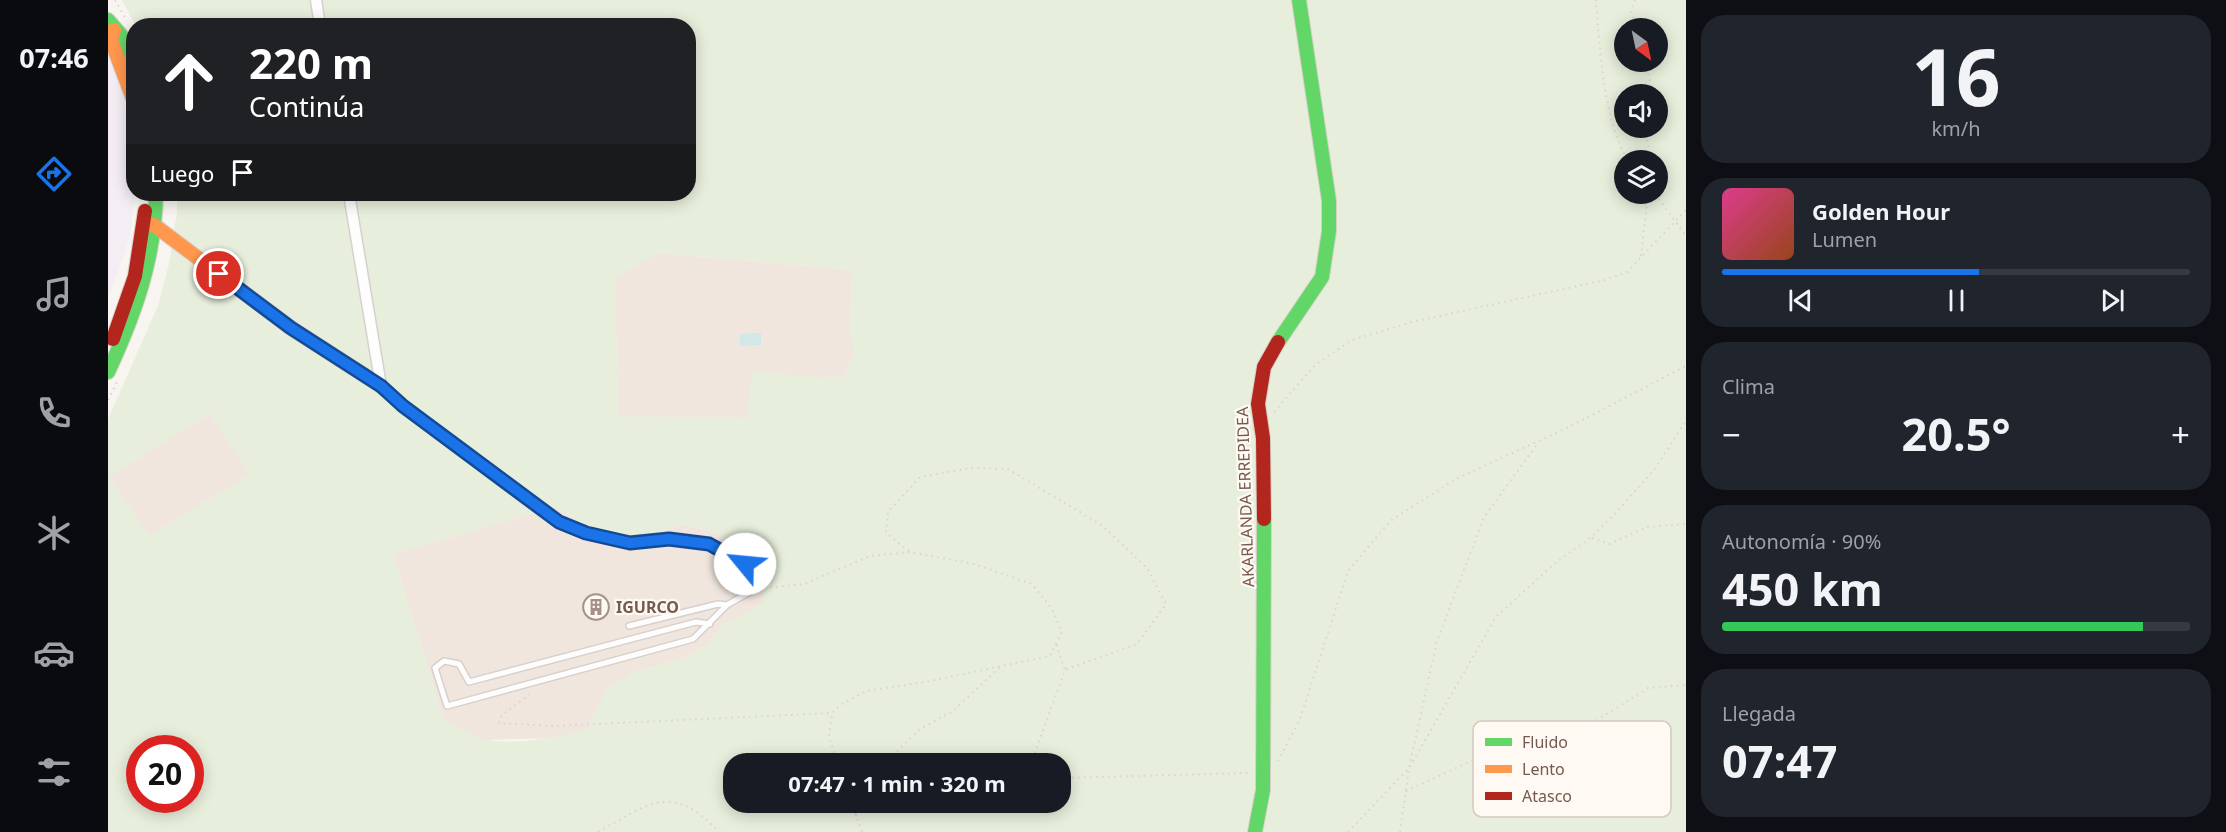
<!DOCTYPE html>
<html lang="es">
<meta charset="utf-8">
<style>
body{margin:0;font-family:"Noto Sans",sans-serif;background:#20242c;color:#f1f3f6;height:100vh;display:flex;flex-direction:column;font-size:22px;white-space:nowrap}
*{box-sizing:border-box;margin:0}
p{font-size:20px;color:#9ea1a6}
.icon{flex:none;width:33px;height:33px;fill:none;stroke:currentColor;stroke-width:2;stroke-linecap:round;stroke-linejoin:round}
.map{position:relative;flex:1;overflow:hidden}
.panel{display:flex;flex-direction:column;gap:15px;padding:15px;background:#0d0f14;width:540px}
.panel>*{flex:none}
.banner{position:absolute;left:18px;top:18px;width:570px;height:183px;border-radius:24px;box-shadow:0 3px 15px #0003;background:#202124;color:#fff;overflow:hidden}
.needle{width:39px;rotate:147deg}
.buttons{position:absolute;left:1506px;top:18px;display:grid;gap:12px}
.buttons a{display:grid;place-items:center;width:54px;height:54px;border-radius:50%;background:#171b24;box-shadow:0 3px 15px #0003;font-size:30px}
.speed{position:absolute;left:18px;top:735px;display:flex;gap:12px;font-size:30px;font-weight:700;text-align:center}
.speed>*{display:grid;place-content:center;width:78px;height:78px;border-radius:50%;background:#171b24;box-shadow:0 3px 15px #0003;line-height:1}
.speed .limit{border:9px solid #d22;background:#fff;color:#111}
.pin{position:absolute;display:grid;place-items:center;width:51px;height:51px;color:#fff;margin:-26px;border:3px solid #fff;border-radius:50%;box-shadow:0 2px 6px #0007}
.me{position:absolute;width:66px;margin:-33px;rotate:298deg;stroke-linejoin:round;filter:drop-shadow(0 0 4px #0008)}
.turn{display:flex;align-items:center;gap:21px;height:126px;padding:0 24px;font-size:27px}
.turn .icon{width:78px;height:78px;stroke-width:2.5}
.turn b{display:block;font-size:42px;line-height:51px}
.then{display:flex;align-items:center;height:57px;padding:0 24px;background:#0003;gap:12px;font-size:22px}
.big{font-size:45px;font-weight:700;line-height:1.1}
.panel .widget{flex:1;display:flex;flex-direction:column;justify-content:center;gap:9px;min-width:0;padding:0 21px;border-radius:24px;background:#20242c}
.panel .dial{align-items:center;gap:0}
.dial b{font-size:78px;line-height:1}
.song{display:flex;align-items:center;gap:18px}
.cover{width:72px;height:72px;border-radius:9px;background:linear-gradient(135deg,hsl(330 70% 55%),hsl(20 70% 35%))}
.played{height:6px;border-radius:3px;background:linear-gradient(90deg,#1a73e8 55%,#363941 55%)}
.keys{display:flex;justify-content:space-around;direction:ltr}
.heat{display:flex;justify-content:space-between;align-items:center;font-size:33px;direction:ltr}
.charge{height:9px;border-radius:4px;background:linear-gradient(90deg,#34c759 90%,#363941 0)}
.trip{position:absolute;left:615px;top:753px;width:348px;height:60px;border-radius:24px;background:#171b24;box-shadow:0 3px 15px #0003;font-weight:700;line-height:60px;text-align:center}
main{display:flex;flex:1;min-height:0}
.dock{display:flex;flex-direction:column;width:108px;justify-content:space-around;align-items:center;background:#090b0e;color:#9ea1a6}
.dock .icon{width:42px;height:42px}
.dock .active{color:#1a73e8}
.dock b{font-size:27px;color:#f1f3f6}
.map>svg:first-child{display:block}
.residential{fill:#f0e6de}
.education{fill:#f4edf4}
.green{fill:#e7eedb;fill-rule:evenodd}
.water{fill:#d2e7e8}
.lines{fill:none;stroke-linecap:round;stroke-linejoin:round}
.lane-casing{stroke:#d7d0cc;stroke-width:8}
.street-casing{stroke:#d7d0cc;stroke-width:13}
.fast-casing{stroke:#d8d0cb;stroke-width:16}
.slow-casing{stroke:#d8d0cb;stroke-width:16}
.jam-casing{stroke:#d8d0cb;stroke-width:16}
.path{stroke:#dad3d0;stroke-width:2;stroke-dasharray:1.5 4.5;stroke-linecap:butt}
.lane{stroke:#fefdfd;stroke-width:5}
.street{stroke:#fefdfd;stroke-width:10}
.fast{stroke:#63d668;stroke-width:14}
.slow{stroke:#ff974d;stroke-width:14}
.jam{stroke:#b3261e;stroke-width:14}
.route-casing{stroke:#114b97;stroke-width:15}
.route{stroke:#1a73e8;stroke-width:10}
.labels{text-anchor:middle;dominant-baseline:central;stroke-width:4.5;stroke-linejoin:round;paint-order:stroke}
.street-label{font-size:16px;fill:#765a4f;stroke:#fef9f2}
.poi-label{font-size:16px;font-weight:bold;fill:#765a4f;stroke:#fef9f2;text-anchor:start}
.key{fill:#fef9f2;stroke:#d5c9c1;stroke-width:1.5}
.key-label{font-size:16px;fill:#765a4f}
</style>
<main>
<nav class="dock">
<b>07:46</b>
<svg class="icon active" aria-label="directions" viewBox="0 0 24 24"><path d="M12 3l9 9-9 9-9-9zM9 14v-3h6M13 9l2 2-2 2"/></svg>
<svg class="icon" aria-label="music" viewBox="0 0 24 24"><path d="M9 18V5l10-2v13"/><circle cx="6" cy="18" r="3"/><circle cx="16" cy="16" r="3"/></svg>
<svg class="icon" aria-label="phone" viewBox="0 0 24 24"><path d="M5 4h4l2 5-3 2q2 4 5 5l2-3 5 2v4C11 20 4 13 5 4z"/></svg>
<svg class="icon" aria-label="climate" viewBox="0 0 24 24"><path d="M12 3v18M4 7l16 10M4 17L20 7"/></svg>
<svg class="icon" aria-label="car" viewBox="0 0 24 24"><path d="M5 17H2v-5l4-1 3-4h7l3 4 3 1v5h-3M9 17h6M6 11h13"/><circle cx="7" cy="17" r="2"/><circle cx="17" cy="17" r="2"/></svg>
<svg class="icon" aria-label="filters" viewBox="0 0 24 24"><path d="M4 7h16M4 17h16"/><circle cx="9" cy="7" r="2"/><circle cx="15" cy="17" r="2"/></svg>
</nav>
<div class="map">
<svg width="1578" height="832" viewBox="0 0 1578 832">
<rect width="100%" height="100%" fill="#f8f4f0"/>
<path class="residential" d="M550,253L744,270L742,331L747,353L736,377L713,378L639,418L510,416L507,277Z
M102,413L142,475L41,536L0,477Z
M446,507L487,529L538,536L575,524L610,533L621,547L646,560L658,600L637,615L614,625L600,644L583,656L523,673L490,708L479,730L446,738L379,740L357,733L335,718L285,554Z"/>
<path class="education" d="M0,51L14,82L25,161L27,194L22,237L0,300Z"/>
<path class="green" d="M14,0H1578V832H0V419L50,306L61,264L69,212V194H580V26H28ZM1516,28H1550V62H1516ZM1516,94H1550V128H1516ZM1516,160H1550V194H1516ZM550,253L744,270L742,331L747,353L736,377L713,378L644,371L639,418L510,416L507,278ZM102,413L142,475L41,536L1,477ZM446,507L487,529L512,535L538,536L575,524L610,533L621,547L646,560L657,600L637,615L614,625L600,644L583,656L523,673L499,689L479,730C451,737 404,746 377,739C361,735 348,727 335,718L285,554ZM32,748H82V800H32ZM626,764H952V802H626Z"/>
<path class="water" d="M653,333V345L632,346V334Z"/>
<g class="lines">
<g class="lane-casing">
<path id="lane" d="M274,387L295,406L451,522L478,533L522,543L562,539L601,544L637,564L645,572L647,589L619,605L585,639L339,706L327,668L336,661L351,664L361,682L588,622L602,624
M521,626L610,604L619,605"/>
</g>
<g class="street-casing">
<path id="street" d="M208,0L212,26
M241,194L273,386"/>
</g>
<g class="fast-casing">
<path id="fast" d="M0,20L13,35L26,64
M1170,342L1214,277L1221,231V201L1191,0
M0,372C27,314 47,258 48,194
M1147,832L1155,790L1156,519"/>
</g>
<g class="slow-casing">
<path id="slow" d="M6,30L3,40L26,101
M46,225L183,328L273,386"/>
</g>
<g class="jam-casing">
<path id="jam" d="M5,339L27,276L37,211
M1156,519L1155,438L1150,404L1156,367L1170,342"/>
</g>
<path class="path" d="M7,0L19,21
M1488,0C1492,47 1495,121 1520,160
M1527,0L1523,10L1528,28
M1537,62L1544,89L1543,94
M1537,128L1543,160
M1547,194L1578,236
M1533,256L1540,194
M0,400L9,382
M1166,412L1207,365L1244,340L1304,322L1497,280L1519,272L1578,210
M1484,538L1501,544L1539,527L1578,524
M801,551L778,533L780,512L812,477L863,468L900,469L995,526L1039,568L1058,604L1029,644L957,670
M656,588L696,584L762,556L802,552L866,564L924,584L944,609L954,632L942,656L817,682L758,691L734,704L724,713L721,737L730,764
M422,694L394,715L391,723L444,726L724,713
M1170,761L1192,719L1240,571L1282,521L1348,479L1463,426L1578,366
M776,764L812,729L845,711L892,667
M931,764L926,755L957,670L948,644
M952,778L1141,773
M1298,791L1381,753L1475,729L1540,688L1578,685
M743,802L754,832
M748,816L753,802
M490,832C541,804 563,781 611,832
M1240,832L1301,768L1388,617L1446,564L1482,538L1502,519L1546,470L1578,421
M1292,832L1301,768L1329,641L1376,517L1430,443"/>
<use href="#lane" class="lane"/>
<use href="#street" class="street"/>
<use href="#fast" class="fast"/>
<use href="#slow" class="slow"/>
<use href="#jam" class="jam"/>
</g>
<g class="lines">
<g class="route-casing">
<path id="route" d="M111,274L183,328L273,386L295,406L451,522L478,533L522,543L561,539L601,544L637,564"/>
</g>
<use href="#route" class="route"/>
</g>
<defs>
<g id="building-ring" transform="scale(1.35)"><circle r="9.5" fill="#fef9f2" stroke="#a49087" stroke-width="1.5"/><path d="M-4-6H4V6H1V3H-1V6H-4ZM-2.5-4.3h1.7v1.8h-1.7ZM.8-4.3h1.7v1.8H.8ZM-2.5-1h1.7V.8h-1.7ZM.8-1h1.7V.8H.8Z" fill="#a49087"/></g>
</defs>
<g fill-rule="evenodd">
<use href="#building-ring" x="488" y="607"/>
</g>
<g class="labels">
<g class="street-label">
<text transform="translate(1137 497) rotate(-92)">AKARLANDA ERREPIDEA</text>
</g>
<g class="poi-label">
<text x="508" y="607">IGURCO</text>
</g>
</g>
<rect x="1365" y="721" width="198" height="96" rx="9" class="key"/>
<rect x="1377" y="738" width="27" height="8" fill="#63d668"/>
<rect x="1377" y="765" width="27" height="8" fill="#ff974d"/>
<rect x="1377" y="792" width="27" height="8" fill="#b3261e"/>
<g class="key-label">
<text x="1414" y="748">Fluido</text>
<text x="1414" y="775">Lento</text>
<text x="1414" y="802">Atasco</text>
</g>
</svg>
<div class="buttons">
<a><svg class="needle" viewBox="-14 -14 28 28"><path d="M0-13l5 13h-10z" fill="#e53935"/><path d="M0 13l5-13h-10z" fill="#9ea1a6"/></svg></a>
<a><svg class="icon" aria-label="sound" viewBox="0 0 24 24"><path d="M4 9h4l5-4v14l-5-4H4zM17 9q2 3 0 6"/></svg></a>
<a><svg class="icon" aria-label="layers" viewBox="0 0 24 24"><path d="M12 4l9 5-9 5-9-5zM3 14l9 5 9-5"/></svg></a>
</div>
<div class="speed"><div class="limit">20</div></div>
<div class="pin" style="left:111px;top:274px;background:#d93025"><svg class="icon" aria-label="arrive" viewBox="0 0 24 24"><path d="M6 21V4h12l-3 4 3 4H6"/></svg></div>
<svg class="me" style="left:637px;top:564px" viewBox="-20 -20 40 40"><circle r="19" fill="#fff"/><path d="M0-13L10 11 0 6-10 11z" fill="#1a73e8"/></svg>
<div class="trip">07:47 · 1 min · 320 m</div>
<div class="banner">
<div class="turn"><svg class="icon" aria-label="ahead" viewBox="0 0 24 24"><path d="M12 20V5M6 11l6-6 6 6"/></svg><div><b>220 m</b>Continúa</div></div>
<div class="then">Luego<svg class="icon" aria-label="arrive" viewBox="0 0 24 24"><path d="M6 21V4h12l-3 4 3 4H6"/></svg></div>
</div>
</div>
<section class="panel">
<div class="widget dial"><b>16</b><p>km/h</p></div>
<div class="widget">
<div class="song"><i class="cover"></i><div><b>Golden Hour</b><p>Lumen</p></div></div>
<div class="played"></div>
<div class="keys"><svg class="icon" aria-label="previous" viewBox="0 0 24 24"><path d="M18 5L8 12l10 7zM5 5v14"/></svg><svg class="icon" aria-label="pause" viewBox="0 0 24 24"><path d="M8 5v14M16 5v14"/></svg><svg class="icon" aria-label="next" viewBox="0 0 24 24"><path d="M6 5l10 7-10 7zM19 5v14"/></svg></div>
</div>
<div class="widget"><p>Clima</p>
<div class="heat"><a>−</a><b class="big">20.5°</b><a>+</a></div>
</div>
<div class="widget"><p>Autonomía · 90%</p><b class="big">450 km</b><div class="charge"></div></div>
<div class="widget"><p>Llegada</p><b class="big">07:47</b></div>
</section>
</main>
